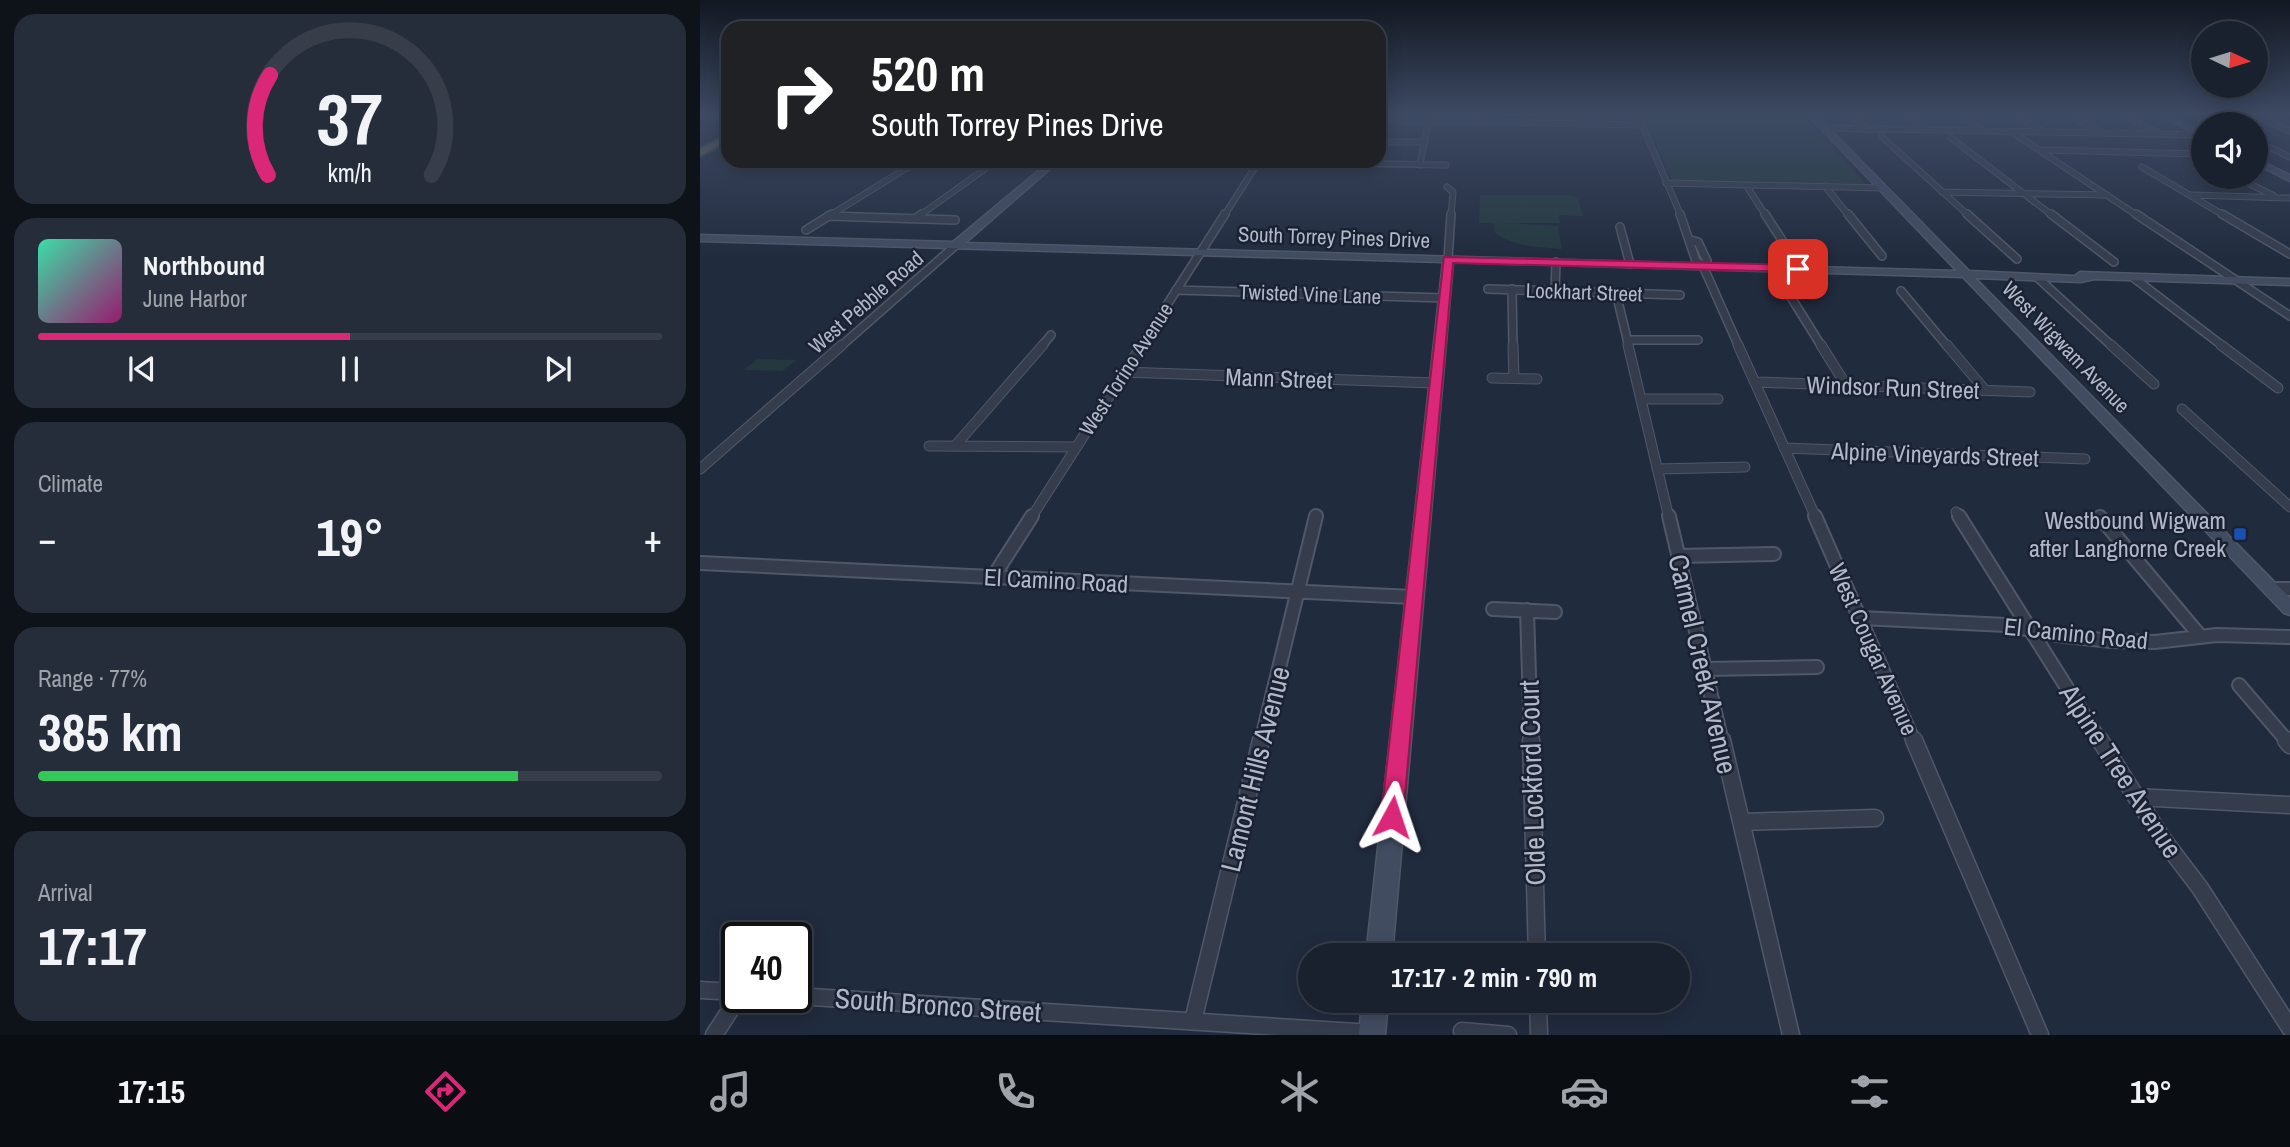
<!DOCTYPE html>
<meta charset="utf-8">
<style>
body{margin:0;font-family:"Archivo Narrow",sans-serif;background:#262d3a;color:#f1f3f6;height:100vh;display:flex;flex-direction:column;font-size:26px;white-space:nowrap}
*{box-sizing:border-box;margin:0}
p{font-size:23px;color:#9fa3aa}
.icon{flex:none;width:38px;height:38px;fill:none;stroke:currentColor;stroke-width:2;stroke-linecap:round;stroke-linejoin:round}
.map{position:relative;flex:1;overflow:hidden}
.details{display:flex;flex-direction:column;gap:14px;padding:14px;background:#0e1219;width:700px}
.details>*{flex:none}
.banner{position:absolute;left:21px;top:21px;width:665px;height:147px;border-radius:21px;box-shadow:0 4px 18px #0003,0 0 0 2px #373e4a;background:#202124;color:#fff;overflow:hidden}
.needle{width:46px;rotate:94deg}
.controls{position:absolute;left:1491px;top:21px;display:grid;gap:14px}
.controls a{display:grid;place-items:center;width:77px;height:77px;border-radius:50%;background:#19202e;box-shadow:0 4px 18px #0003,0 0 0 2px #373e4a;font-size:35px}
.speed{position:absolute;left:21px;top:922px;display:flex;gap:14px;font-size:35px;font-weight:700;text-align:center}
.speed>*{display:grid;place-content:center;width:91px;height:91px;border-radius:50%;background:#19202e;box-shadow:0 4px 18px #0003,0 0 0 2px #373e4a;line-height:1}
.speed .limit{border:4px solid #111;border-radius:10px;background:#fff;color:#111}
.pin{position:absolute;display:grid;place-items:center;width:60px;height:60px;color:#fff;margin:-30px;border-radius:14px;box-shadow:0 4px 10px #0006}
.me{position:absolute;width:77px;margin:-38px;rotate:5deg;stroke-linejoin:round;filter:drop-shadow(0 0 5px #0008)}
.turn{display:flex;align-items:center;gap:24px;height:147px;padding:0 35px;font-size:32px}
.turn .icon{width:91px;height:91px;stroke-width:2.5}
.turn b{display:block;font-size:49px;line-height:60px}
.big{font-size:52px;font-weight:700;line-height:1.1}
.details .card{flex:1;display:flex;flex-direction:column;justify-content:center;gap:10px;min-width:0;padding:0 24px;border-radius:21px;background:#262d3a}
.details .dial{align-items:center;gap:0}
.dial svg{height:182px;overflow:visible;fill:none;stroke:#373e4a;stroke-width:7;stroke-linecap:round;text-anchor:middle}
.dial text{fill:#f1f3f6;stroke:none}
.song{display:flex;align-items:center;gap:21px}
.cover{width:84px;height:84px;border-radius:10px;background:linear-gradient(135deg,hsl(160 70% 55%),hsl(320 70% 35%))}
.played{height:7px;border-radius:4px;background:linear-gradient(90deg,#db2777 50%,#373e4a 50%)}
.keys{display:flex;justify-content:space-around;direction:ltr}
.heat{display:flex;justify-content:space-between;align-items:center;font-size:38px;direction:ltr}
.charge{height:10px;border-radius:5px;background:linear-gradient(90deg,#34c759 77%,#373e4a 0)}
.trip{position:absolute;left:598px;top:943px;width:392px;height:70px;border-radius:35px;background:#19202e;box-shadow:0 4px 18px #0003,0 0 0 2px #373e4a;font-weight:700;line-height:70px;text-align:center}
.dock{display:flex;height:112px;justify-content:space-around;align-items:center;background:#0a0d12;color:#9fa3aa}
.dock .icon{width:49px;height:49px}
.dock .active{color:#db2777}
.dock b{font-size:32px;color:#f1f3f6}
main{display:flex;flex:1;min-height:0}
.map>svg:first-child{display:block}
.green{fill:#23393e}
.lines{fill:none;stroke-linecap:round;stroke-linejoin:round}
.street-far4-casing{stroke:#505868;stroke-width:7}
.street-far3-casing{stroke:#505868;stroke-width:10}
.street-far2-casing{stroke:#505868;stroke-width:11}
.street-far1-casing{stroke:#505868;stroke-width:16}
.street-casing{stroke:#505868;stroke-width:19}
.secondary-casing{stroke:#505868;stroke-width:3}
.highway-casing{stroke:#3d4555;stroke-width:4}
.street-far4{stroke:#353d4d;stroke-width:5}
.street-far3{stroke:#353d4d;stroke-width:7}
.street-far2{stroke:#353d4d;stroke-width:9}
.street-far1{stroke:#353d4d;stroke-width:12}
.street{stroke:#353d4d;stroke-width:16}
.secondary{fill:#424c61;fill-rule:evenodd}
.highway{fill:#746951;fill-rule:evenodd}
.route{fill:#db2777;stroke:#8e194d;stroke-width:2}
.transit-dot{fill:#1a4fb4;stroke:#1a2232;stroke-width:2.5}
.labels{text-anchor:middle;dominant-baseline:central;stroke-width:5;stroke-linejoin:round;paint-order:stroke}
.far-street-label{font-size:21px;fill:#b0b8c9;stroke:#1a2232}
.street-label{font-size:24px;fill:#b0b8c9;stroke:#1a2232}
.poi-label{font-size:24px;fill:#b0b8c9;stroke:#1a2232;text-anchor:end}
.near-street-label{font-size:28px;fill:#b0b8c9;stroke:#1a2232}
</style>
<main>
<section class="details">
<div class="card dial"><svg viewBox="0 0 100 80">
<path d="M14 69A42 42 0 1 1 86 69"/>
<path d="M14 69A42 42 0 0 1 15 25" stroke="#db2777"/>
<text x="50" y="56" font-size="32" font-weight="700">37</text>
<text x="50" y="72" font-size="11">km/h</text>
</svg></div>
<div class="card">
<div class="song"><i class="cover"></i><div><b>Northbound</b><p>June Harbor</p></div></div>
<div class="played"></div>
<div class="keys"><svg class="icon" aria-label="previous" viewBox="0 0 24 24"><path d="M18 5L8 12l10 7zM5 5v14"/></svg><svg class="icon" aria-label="pause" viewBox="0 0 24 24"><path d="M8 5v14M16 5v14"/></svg><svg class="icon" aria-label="next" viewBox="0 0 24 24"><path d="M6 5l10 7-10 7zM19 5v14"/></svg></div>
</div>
<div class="card"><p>Climate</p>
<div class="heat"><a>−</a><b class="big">19°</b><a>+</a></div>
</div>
<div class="card"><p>Range · 77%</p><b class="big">385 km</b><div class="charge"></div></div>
<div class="card"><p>Arrival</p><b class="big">17:17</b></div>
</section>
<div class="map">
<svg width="1590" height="1035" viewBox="0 0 1590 1035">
<rect width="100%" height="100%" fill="#212b3e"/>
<path class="green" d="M943,115H1103L1166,184L972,180Z
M780,195H869L878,199L883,216L859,215L860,223H800L858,226L862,249C841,247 811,247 794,232V223H779Z
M58,359L97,360L82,371L43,370Z"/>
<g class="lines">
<g class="street-far4-casing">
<path id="street-far4" d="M938,115L981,216
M1152,115L1167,129
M1207,115L1227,130
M1261,115L1284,131
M1316,115L1341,131
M1370,115L1401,133
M1423,115L1458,133
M1500,115L1520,124
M1554,115L1590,131
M679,120L942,125
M1125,128L1503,135
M1312,132L1438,216
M1181,136L1269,216
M1251,138L1353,216
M1556,141L1590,157
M679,142H725
M1342,150L1503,154
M583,162L746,165
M720,165L729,116
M1442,167L1525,216
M1536,177L1574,196
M966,183L1183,188
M1046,185L1066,216
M1125,186L1149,216
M747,187L753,192L751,216
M1242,192L1407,195
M1491,195L1590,198
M129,216L218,161
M219,216L296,161
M524,216L559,161"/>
</g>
<g class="street-far3-casing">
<path id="street-far3" d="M980,214L996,261L1003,266L1039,347
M1065,214L1091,254
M1148,214L1182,256
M1267,214L1317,259
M1351,214L1414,262
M1436,214L1590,316
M1522,214L1590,254
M128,216L255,220
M216,218L222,214
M920,227L930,264
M106,230L132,214
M991,240L998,242L1007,261L1003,266
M748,259L751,214
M1338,278L1413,347
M1434,278L1524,347
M1084,286L1122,347
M788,289L980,295
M812,289L813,347
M476,290L744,298
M855,291L856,262
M1201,291L1248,347
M916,293L929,347
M927,340H998
M140,347L256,245
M341,347L351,335
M440,347L525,214"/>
</g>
<g class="street-far2-casing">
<path id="street-far2" d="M813,345L814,378
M928,345L969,518
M1038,345L1116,518
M1121,345L1146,385
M1247,345L1285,390
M1411,345L1454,384
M1521,345L1578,388
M423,372L735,383
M792,378L837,379
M1056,382L1330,392
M941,399H1018
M1482,409L1590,507
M229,446L375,447
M255,446L343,345
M1084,448L1385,459
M0,469L142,345
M957,469L1045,467
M1256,512L1260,518
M331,518L442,345"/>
</g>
<g class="street-far1-casing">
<path id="street-far1" d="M969,516L1022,742
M1115,516L1214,742
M1259,516L1401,742
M1400,517L1501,637
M978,556L1074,554
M0,563L713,597
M293,577L332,516
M1570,589H1590
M793,609L855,612
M827,610L831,742
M1161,618L1306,625L1357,635L1411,641L1455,642L1517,635L1590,637
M1004,669L1117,667
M1539,685L1588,742
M561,742L616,516"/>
</g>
<g class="street-casing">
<path id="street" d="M831,740L837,956
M1022,740L1091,1035
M1214,740L1340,1035
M1400,740L1462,838L1500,888L1590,1028
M1586,740L1590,745
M1436,797L1590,805
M1041,822L1175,818
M0,990L37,992
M96,996L672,1033
M838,1001L839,1035
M493,1021L561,740
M762,1031L808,1035
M14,1035L38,998"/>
</g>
<g class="secondary-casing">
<path id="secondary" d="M1108,115H1116L1269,271L1375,276L1380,272L1590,279V285L1394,279L1381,282L1275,278L1590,598V615L1584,613L1263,277L753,262L692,956H666L743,262L0,241V235L253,242L350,161H359L265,243L1257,271Z
M1458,115H1467L1503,132V137Z
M1556,159L1590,175V181L1556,164Z
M662,1001H688L685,1035H659Z"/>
</g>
<g class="highway-casing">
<path id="highway" d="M28,134V141L0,156V149Z"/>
</g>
<use href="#street-far4" class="street-far4"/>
<use href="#street-far3" class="street-far3"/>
<use href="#street-far2" class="street-far2"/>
<use href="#street-far1" class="street-far1"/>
<use href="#street" class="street"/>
<use href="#secondary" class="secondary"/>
<use href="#highway" class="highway"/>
</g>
<linearGradient id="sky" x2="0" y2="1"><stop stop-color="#121822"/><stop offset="0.44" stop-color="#3d4a63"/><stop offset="1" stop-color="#3d4a63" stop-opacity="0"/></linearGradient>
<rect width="1590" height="260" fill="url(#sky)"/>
<path class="route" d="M744,257L1098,265L1104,269L1098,272L753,263L703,817L700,824L692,827L684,824L681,817Z"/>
<rect class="transit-dot" x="1533" y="527" width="14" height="14" rx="3.5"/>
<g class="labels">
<g class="far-street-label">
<text transform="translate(634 237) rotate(2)">South Torrey Pines Drive</text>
<text transform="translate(884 292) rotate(2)">Lockhart Street</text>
<text transform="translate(610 294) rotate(2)">Twisted Vine Lane</text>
<text transform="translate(166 302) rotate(-41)">West Pebble Road</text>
<text transform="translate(1366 347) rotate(46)">West Wigwam Avenue</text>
<text transform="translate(426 369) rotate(-57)">West Torino Avenue</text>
</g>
<g class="street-label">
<text transform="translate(579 378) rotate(2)">Mann Street</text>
<text transform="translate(1193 387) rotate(2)">Windsor Run Street</text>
<text transform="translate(1235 454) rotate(2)">Alpine Vineyards Street</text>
<text transform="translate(356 580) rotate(3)">El Camino Road</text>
<text transform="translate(1376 633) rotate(6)">El Camino Road</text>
<text transform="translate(1174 649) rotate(66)">West Cougar Avenue</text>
</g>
<g class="poi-label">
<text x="1526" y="520">Westbound Wigwam<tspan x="1526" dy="28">after Langhorne Creek</tspan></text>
</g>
<g class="near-street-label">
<text transform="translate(1003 664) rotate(77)">Carmel Creek Avenue</text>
<text transform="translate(555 769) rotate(-76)">Lamont Hills Avenue</text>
<text transform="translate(1421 771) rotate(57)">Alpine Tree Avenue</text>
<text transform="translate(832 783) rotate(-92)">Olde Lockford Court</text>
<text transform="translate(238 1005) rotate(4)">South Bronco Street</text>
</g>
</g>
</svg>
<div class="controls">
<a><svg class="needle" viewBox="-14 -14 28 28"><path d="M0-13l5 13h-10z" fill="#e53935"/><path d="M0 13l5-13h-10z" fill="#9fa3aa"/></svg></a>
<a><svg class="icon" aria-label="sound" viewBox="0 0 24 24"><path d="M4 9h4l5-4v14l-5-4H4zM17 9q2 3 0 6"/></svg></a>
</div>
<div class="speed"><div class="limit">40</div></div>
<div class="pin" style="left:1098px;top:269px;background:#d93025"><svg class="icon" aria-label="arrive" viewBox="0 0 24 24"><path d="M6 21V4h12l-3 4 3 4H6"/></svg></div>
<svg class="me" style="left:692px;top:817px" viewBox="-20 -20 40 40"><path d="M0-17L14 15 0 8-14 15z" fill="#db2777" stroke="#fff" stroke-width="4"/></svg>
<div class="trip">17:17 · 2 min · 790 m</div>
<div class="banner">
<div class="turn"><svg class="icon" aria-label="right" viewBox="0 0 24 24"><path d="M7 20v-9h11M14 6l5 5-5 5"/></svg><div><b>520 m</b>South Torrey Pines Drive</div></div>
</div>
</div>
</main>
<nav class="dock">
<b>17:15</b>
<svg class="icon active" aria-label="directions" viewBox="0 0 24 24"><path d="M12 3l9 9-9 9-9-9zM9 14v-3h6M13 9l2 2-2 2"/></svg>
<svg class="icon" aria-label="music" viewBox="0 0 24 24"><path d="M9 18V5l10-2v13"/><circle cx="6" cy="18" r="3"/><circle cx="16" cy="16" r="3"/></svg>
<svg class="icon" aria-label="phone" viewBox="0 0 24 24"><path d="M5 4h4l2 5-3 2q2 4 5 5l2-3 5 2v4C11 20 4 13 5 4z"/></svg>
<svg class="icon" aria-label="climate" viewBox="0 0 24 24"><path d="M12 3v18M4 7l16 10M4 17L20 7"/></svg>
<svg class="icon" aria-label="car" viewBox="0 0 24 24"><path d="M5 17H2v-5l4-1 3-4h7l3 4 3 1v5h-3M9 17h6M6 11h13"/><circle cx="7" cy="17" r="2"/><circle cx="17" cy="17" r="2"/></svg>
<svg class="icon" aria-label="filters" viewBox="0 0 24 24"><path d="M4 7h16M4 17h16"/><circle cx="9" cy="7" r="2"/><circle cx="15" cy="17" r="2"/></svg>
<b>19°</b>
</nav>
